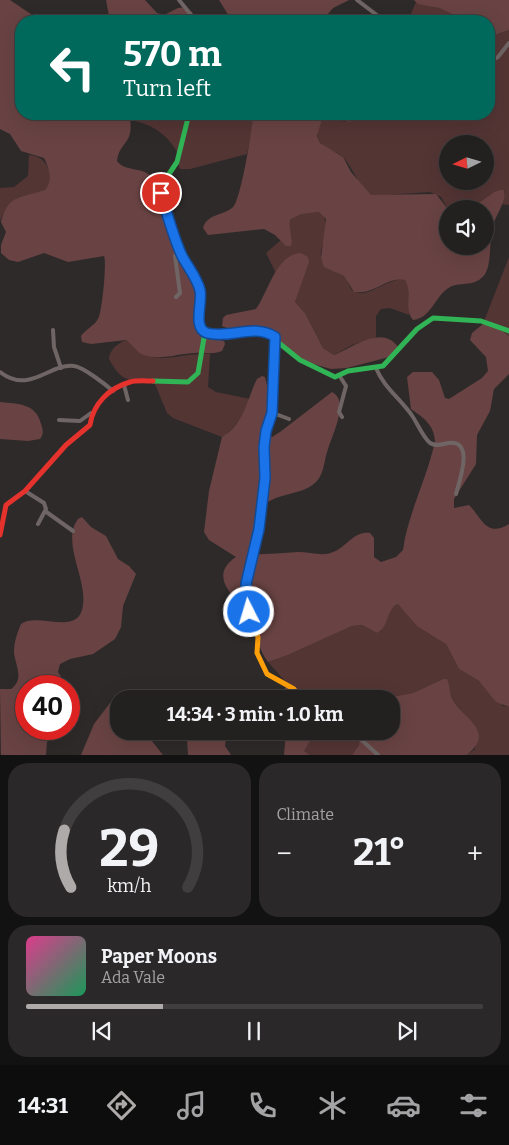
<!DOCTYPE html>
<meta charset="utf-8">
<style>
body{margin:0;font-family:Bitter,serif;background:#2b2829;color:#f1f3f6;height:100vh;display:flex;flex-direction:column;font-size:19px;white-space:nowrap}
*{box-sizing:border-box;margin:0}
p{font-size:16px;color:#a3a3a5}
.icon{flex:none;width:28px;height:28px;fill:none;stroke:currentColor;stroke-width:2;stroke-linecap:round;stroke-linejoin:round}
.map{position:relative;height:755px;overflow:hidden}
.side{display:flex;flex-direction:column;gap:8px;padding:8px;background:#131212;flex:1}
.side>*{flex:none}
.guide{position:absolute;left:15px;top:15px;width:480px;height:105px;border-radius:20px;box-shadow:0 5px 20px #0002,0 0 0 1px #403e3e;background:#00695c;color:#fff;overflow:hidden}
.needle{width:32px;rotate:265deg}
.controls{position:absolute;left:439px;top:135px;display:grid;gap:10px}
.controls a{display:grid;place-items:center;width:55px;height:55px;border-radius:50%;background:#232020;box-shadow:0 5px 20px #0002,0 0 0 1px #403e3e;font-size:25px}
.speed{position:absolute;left:15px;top:675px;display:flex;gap:10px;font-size:25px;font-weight:700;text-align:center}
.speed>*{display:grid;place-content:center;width:65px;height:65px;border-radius:50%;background:#232020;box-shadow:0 5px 20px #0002,0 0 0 1px #403e3e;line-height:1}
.speed .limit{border:8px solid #d22;background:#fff;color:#111}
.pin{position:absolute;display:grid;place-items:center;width:42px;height:42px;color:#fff;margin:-21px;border:2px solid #fff;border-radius:50%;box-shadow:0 1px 5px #0007}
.me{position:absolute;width:55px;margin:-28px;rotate:355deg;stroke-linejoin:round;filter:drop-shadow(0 0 4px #0008)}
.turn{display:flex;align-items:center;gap:18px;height:105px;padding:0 25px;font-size:22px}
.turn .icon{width:65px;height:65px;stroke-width:2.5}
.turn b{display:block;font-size:35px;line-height:42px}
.big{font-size:38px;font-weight:700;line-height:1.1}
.side .tile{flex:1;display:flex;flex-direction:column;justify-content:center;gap:8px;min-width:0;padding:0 18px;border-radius:20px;background:#2b2829}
.side .dial{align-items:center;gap:0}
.dial svg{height:130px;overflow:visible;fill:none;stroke:#403e3e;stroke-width:7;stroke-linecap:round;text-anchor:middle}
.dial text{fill:#f1f3f6;stroke:none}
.song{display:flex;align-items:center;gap:15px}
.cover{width:60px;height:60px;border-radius:8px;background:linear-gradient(135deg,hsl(330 70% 55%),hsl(150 70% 35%))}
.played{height:5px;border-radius:2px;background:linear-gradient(90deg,#aeaaa9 30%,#403e3e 30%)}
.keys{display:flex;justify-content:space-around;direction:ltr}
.heat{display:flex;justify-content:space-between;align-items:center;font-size:28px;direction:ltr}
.side .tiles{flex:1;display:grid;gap:8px;grid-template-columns:1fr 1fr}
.tile:last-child{grid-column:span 2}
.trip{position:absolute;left:110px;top:690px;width:290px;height:50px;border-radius:20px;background:#232020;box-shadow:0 5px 20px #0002,0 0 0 1px #403e3e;font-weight:700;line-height:50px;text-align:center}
.menu{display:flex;height:80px;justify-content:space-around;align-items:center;background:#0e0d0d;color:#a3a3a5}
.menu .icon{width:35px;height:35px}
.menu .on{color:#aeaaa9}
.menu b{font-size:22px;color:#f1f3f6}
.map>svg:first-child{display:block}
.green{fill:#533534;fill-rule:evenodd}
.forest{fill:#694343}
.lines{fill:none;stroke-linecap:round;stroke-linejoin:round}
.street{stroke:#706565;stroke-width:4}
.fast{stroke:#30b455;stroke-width:5}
.slow{stroke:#ff9f0a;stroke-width:5}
.jam{stroke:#e5322d;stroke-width:5}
.route-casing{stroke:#114b97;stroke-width:12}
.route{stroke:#1a73e8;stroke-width:9}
</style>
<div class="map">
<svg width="509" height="755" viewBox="0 0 509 755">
<rect width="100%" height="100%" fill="#2f2a2a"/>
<path class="green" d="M416,2L439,8L467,21H408Z
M509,30V205L501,204L505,192L503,189L494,192L470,209H448L441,197L430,192L371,196C358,186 354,169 343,157C337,151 325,150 320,142C315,136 319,122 324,117C340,116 346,130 357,114H489V47L497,34ZM448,144H485V181H448Z
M129,114H253L252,132L247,154L190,169H180C177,163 179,156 176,150C165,132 150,124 131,120Z
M29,155C46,156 53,171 48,187C32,205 18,181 0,221V188L14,187L28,176Z
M319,212L323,215C337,244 298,257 344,276C348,280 349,287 352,290C366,302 389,276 405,280L408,285L409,315L390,308L381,309L376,316V337L352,345L334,355L323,348L305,313L295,302L300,284L283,261L276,273L266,253L281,240L283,243L292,239L289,228L291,219L302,214Z
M509,257V336L497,327L483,324Z
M126,340C133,345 142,353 150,356C166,362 190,352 210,354L208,387L216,392L250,399C245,412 235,430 222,437L173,418L167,413L155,384C132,375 125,389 109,359C110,349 117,344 126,340Z
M398,604L446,644L459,669L479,681L503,706L509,707V755H467L475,749L478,731L455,703L443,679L413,693L380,699H301L268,662L288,655L352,626L362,625L377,633L381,631L392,608Z
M316,731H360L359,745L352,755H310L303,751Z"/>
<path class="forest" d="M0,0H10L41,21H21V114H129C136,144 119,141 117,161C127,174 145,164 156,182L179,257L200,283L202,289L198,319L199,331L205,336L224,341L225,344L222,351C212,355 205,352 195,353C179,353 162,361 144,355C137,353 132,344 126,340L91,344L82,342L81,336C86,329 94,326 98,319C102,314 107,261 104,256L68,262L44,253L18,262L9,260L1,253V245L6,232L1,222C8,193 23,198 45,190C53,182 49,167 44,158L21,151L10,134L0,129Z
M106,0H145L157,13L164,15L178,8L186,7L192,12L195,21H110Z
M219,0H349L333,8L322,21H232Z
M414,0H509V30L497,34L489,47V21H467L439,8L418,4Z
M253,114H343L352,121L348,122L328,116L322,119L317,136L320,143L343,157L351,172L371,195L436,194L448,209V246H485V209H470L494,192L503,189C509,197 496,215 493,225C489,239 492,263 485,274C475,288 462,281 450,287C435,295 432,318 413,320C403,308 413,292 405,280C387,276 375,295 354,292L344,276L324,267L321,258L326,219L319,212L302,214L291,219C287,228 294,237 291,246H286L275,235L264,229L208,235L203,228C207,213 225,216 234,206C241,197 253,128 253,114Z
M301,253L308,257L309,262L295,302L305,313L323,348L334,355C352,348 382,324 398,347L389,357L347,368L331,369L299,360L265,330L254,328L232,330L222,326L223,318L226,315L256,309C269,291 276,254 301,253Z
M483,324L497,327L509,336V374L494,389L490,411L477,435L476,464L454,499V508L469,505C482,518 486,538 509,524V707L496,702L479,681L459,669L446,644L417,626L398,604C386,609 389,628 377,633L362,625L352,626L288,655L268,662C258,649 257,633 249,618C239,599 205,578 236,557L209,540L204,532L209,491L222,437C244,425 247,399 257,379L262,376L265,377L271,402L267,431L268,435L272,437L280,432L332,392C350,401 332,435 328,449C323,463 325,477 311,486C296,496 271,493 260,510C254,519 252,544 251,555C267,554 283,553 298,552C310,552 323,557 333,552C347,547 354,530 370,533L374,538V557L381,562L396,557L403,550C408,513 427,479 435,441C434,425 424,418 411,409L407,377L413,372H432L439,380L445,398L449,399L482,378L488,371L486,357L470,340L472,333Z
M0,402C18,404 36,403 41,424C43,429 44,434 40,439L28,441L0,439Z
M82,517L91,527L106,536L118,559L129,566L136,574L123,606L121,627L115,639L93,654L70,659L60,664L58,672L67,686H26V729H52L47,742L46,755H1L0,689H11C25,679 15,665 14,652C14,643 17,633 21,624C38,611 79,638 83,605C87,578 61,542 78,519Z
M443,679H447C450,685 449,692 452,698C462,719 497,730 467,755H352L359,745L360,731H391V699H380L413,693Z
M287,684L301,699H280Z
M110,703L119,705V731H144L163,755H81L94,724Z
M193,731H227L225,746L231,755H188L187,739Z
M286,731H316L304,751L310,755H284Z"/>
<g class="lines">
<path class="street" d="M179,0L196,21
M357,0L382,19
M489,62L498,57L509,43
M176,297L180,293L175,256L180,249
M53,330L54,347L61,368
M376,368C384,388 402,400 413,417C418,425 423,437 430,443C436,447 442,444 449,443C475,440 459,482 456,494
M0,372C30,395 49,363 74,366C83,367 105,384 113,391
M339,375L346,386L339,412L342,417
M124,385L128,400
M273,413L289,419
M59,420L80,421L91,413
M25,491L44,503L46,509L38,524
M45,511L73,531
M352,731L378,755"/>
<path class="fast" d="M189,114L177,162L163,183L161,193L180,249L201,291L200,325L205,332
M205,332L218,335L264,331L300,360L335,377L348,371L383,366L417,329L433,318L481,321L509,331
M153,381L188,382L198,373L205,332"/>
<path class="slow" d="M246,584L249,612L258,637L257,653L267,674L294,689L300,699"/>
<path class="jam" d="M0,535L6,505L25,491L66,445L90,425C93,404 109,388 130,382C137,380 146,381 153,381
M246,584L259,529L265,477L264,447L266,431L273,413L275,337"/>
</g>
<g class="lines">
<g class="route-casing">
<path id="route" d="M161,193C167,214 173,236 182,256C188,267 197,278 200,290C203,302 192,328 207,333C230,339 255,323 275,337L272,413L266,431L264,447L265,478L259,529L246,584L249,612"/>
</g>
<use href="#route" class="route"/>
</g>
</svg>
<div class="controls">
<a><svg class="needle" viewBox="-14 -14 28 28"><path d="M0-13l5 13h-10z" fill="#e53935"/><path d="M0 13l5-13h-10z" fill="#a3a3a5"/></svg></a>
<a><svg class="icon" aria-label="sound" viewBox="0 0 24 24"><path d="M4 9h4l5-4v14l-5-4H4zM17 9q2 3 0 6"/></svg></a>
</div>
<div class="speed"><div class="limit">40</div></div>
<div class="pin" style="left:161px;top:193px;background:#d93025"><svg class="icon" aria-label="arrive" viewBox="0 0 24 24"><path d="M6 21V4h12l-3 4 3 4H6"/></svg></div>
<svg class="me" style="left:249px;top:612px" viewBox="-20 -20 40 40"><circle r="17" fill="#1a73e8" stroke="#fff" stroke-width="3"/><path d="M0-11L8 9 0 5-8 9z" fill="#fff"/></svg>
<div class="trip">14:34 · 3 min · 1.0 km</div>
<div class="guide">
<div class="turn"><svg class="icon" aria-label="left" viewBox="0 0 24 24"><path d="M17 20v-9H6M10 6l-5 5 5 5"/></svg><div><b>570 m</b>Turn left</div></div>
</div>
</div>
<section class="side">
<div class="tiles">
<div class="tile dial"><svg viewBox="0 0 100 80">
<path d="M14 69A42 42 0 1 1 86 69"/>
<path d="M14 69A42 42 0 0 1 10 34" stroke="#aeaaa9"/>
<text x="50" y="56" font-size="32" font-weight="700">29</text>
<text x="50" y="72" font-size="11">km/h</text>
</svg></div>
<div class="tile"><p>Climate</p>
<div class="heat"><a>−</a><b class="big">21°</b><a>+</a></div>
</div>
<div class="tile">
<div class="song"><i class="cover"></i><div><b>Paper Moons</b><p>Ada Vale</p></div></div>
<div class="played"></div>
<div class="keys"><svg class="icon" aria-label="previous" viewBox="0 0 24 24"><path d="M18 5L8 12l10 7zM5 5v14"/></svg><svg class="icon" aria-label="pause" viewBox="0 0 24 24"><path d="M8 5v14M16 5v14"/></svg><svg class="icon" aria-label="next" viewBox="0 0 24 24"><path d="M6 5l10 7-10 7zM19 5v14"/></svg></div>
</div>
</div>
</section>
<nav class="menu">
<b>14:31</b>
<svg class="icon on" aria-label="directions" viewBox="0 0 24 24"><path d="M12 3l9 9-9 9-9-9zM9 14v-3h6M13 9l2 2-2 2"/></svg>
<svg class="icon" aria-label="music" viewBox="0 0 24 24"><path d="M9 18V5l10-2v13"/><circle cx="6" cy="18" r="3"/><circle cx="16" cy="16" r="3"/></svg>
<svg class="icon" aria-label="phone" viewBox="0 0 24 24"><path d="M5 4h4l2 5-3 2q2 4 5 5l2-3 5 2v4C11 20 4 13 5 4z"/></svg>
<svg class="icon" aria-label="climate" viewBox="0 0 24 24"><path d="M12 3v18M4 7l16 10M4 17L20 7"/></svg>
<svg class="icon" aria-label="car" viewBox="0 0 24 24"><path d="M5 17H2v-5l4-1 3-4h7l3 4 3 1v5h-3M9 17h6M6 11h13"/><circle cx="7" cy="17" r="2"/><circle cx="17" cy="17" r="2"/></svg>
<svg class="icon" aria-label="filters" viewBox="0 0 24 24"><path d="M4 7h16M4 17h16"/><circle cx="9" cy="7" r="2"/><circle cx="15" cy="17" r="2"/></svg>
</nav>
